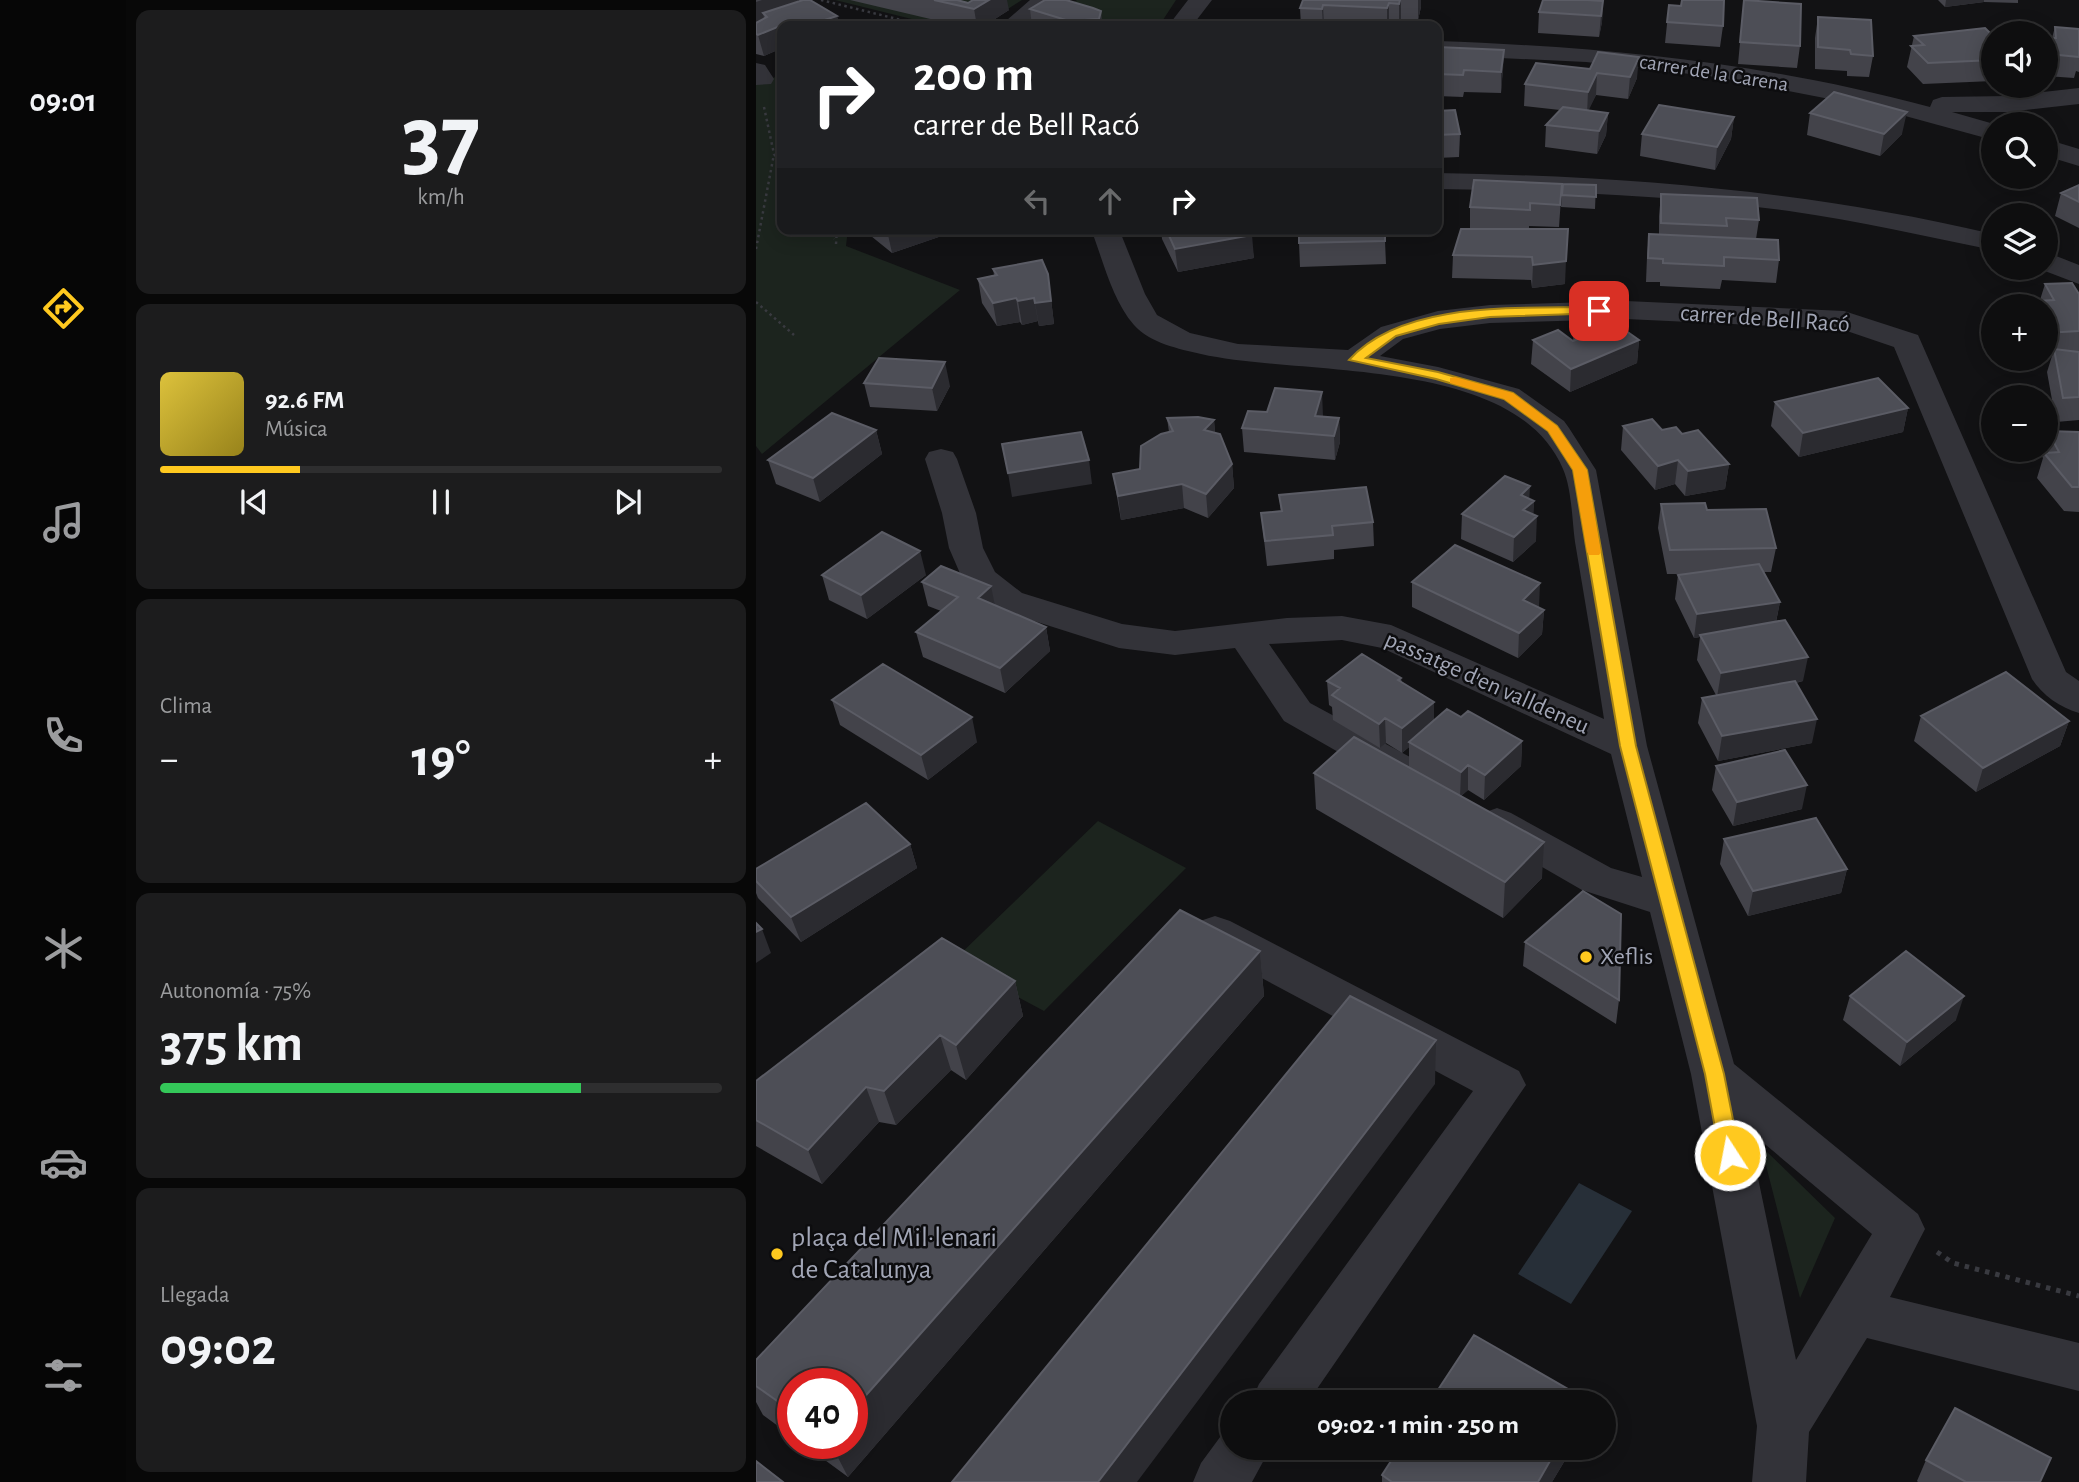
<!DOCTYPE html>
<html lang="es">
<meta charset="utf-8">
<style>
body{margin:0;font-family:"Alegreya Sans",sans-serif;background:#1c1c1d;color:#f1f3f6;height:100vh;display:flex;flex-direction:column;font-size:26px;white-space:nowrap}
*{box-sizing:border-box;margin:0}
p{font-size:23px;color:#9b9c9e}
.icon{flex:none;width:38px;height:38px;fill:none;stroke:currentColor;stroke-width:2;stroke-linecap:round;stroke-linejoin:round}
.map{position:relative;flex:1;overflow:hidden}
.details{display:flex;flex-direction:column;gap:10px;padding:10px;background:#080808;width:630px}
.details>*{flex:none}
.guide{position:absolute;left:21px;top:21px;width:665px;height:214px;border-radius:14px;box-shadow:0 4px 18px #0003,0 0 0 2px #2e2e2f;background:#202124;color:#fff;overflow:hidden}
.tools{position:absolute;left:1225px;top:21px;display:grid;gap:14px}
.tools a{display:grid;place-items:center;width:77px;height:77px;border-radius:50%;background:#0e0e0f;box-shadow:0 4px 18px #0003,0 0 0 2px #2e2e2f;font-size:35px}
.speed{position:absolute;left:21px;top:1368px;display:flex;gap:14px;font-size:35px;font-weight:700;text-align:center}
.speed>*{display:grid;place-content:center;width:91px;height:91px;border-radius:50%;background:#0e0e0f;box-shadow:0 4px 18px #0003,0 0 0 2px #2e2e2f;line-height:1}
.speed .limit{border:10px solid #d22;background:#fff;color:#111}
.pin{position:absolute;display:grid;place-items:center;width:60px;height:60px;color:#fff;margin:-30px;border-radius:14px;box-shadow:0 4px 10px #0006}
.me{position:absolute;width:77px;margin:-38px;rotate:349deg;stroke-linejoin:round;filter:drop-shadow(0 0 5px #0008)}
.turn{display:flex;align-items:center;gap:24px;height:147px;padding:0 21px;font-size:32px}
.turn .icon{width:91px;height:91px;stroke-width:2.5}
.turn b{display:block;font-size:49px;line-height:60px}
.lanes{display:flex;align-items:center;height:66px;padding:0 21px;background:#0003;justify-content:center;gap:35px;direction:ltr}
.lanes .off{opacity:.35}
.big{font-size:52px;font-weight:700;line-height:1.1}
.details .card{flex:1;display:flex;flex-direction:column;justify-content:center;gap:10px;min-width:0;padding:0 24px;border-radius:14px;background:#1c1c1d}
.details .dial{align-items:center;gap:0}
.dial b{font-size:91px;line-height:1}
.song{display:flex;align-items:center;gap:21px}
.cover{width:84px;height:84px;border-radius:10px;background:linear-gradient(135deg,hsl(50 70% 55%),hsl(50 70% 35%))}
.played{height:7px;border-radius:4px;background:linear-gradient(90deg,#ffc91f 25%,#2e2e2f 25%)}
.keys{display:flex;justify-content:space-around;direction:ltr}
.heat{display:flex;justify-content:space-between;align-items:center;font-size:38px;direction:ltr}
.charge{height:10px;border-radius:5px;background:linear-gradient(90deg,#34c759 75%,#2e2e2f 0)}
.trip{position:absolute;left:464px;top:1390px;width:396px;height:70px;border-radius:35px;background:#0e0e0f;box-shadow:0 4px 18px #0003,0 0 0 2px #2e2e2f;font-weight:700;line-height:70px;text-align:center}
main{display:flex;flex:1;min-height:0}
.tab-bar{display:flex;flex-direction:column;width:126px;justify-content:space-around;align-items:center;background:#060606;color:#9b9c9e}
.tab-bar .icon{width:49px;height:49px}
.tab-bar .selected{color:#ffc91f}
.tab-bar b{font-size:32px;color:#f1f3f6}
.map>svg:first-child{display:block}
.green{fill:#1c241e}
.water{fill:#272f38}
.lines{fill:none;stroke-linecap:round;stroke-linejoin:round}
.path-far1{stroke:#393a40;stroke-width:2.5;stroke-dasharray:2.5 3.5;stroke-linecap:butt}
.path{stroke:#393a40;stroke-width:5;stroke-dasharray:4.5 6;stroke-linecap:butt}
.minor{fill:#333339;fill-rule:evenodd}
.wall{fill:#43434a}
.shaded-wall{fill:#2b2b30}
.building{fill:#4d4e56;stroke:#5b5c65;stroke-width:2}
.route{fill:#ffc91f;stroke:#a68314;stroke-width:2}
.slow{fill:#f59e0b}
.poi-dot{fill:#ffc91f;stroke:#0d0d0f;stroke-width:2.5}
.labels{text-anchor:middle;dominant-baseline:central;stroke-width:5;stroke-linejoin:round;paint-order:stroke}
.far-street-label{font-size:21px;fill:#a2a6b6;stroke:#0d0d0f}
.street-label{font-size:24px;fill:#a2a6b6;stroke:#0d0d0f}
.poi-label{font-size:24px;fill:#a2a6b6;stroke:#0d0d0f;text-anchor:start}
.near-poi-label{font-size:28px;fill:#a2a6b6;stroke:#0d0d0f;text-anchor:start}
</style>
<main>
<nav class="tab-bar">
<b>09:01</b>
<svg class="icon selected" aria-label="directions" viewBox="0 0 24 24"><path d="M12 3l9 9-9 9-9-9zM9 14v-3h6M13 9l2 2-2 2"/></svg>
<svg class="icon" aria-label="music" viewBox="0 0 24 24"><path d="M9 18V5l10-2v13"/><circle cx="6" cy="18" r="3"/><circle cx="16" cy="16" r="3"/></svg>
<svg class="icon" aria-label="phone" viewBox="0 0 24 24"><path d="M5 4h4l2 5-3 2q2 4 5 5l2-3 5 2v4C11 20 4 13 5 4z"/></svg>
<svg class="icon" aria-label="climate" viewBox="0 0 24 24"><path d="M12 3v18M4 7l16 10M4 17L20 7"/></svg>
<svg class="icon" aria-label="car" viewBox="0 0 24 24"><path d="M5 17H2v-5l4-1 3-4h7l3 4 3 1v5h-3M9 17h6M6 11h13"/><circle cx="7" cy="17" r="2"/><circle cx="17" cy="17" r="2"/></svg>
<svg class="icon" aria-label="filters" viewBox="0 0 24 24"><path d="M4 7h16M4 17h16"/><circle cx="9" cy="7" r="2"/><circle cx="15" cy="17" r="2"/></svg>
</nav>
<section class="details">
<div class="card dial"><b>37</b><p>km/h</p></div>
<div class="card">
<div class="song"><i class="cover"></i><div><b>92.6 FM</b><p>Música</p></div></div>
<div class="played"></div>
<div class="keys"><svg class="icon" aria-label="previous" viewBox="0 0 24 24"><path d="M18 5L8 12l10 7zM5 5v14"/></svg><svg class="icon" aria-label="pause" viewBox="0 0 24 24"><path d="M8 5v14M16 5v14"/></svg><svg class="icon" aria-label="next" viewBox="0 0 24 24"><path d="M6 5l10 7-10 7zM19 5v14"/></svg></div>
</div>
<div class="card"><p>Clima</p>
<div class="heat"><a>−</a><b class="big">19°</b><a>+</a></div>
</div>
<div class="card"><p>Autonomía · 75%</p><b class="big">375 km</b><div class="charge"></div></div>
<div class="card"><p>Llegada</p><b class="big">09:02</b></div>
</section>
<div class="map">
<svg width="1323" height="1482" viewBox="0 0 1323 1482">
<rect width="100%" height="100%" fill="#121214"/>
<path class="green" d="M79,0H266L225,26H184Z
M321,0H420L403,26H349L304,11Z
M26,75V229H92L90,246L204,290L6,454L0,446V83Z
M342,821L430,868L288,1011L196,962Z
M1005,1146L1079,1218L1044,1298Z"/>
<path class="water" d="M823,1183L876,1211L815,1304L762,1274Z"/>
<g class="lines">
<path class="path-far1" d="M65,0L169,26
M132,26L145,22
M8,107L18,154L26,165
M71,229L78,239
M80,244L81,229
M0,249L18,154
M0,302L38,335"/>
<path class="path" d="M1181,1252L1197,1263L1323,1296"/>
<path class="minor" d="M274,0H301L270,26H244Z
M432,0H456L436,26H412Z
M681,41C851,47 1009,63 1174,107L1177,100L1186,97L1252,96L1323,88V104L1252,112H1196L1238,124L1237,140L1120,108L960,77L830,62L681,55Z
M0,63L9,65L18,79L15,84L0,85Z
M1290,139L1323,149V166L1290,156Z
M681,173C869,176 1054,191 1237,234V250C1169,236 1102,221 1033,211C916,195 798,191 681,189Z
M335,229H363L389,294L401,315L434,333L482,344L592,350L625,327L682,311L734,305L870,301L1088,311L1162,335L1310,672L1323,681V713C1305,708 1286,695 1276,679L1138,347L1085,329L870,319L734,323L684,329L647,339L624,356L682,367L763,389L808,421L813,428L840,470L891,746L978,1064L1162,1214L1169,1229L1134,1297L1323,1343V1391L1111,1338L1053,1432L1050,1482H996L1001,1426L935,1074L894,912L826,890L727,833L721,823L727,813L741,808L755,813L855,868L886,877L855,754L626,648L586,640L513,644L554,703L654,757L660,767L654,777L640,781L626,777L528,721L479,648L419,655L363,648L240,609L206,578L193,548L186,513L169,459L173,452L185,449L197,452L201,459L220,513L227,548L239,572L266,593L366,624L419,631L531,618L586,616L635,625L848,719C839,660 829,601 819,542C816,520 816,490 807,469C759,355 546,377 445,354C423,349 394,343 378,325C356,300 347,260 335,229ZM992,1130L1116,1234L1040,1360Z
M1290,252L1323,265V284L1281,268H1290Z
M459,916L474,921L763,1071L770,1085L552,1402H495L503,1384L717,1091L444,945L438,933L444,921Z
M476,1426V1447H515L496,1482H437L445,1463L470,1429Z"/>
</g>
<path class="wall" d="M0,0H42V2L81,16L83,26H26V48L8,56L0,54Z
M94,0H201L253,10L228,26H204Z
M547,0H665V7L662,20L645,19L643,25L633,24L632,26H545L544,8Z
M988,0L1044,46L1041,68L982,64Z
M1182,0H1262V3L1228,2L1189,7Z
M847,1L846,22L843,37L782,33L783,12Z
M913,5L925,6L967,26L964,47L909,43Z
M274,9L345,11L346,26H276Z
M1062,17L1117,56L1113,77L1091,76V71L1059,69V38Z
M1299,27L1323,29V72L1320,71L1318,78L1290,76V45L1292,38H1296Z
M1158,36H1237V81L1167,84L1151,67Z
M681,47L748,50L745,93L708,92L707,97L681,96Z
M780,63L881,78L872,99L840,95L832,110L852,113L850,135L841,154L789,147L790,125L804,110L768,106L769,84Z
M681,111L704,134L703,157L681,158Z
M1054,113L1146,134L1124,156L1051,135Z
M978,117L975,139L959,170L884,156L886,134Z
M806,184L803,227L773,226V229L809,284L776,288L775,280L696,278L697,255L714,229V207Z
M807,184L840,185L839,209L805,207Z
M1323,185V228L1299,216L1305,193Z
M905,194L1003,220L1000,239L1023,260L1020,283L966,280L964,289L904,286V282H890L891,257L893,234H903V216Z
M113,229H206L136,253L115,236Z
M405,229H493L498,258L422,272L406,239Z
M629,241L630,264L544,267L543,243Z
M237,269L292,274L298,324L283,326L282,321L266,325L264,322L241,326L226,303L222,279L238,275Z
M1289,284L1323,294V420L1300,422L1291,372L1296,356H1290V306H1240L1241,303L1284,300Z
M818,325L883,340L881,363L814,392L775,364L777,340L817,341Z
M108,383L194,386L181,411L114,407Z
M1019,402L1152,408L1147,432L1043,457L1015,426Z
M567,416L583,418L584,442L579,460L488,452L486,428Z
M411,418L458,420L459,433L476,464L478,488L452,518L428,508L365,520L357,474L384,469L413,432Z
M867,426L906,430L926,434L973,464L969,489L929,496L919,484L899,490L865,450Z
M120,430L126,454L64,502L20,484L12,460Z
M1292,431L1323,432V512L1308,511L1281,478L1287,458L1285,455L1286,450H1290V438Z
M523,495L617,522L618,546L578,550V559L511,566L505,513L525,512Z
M773,499L778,501L777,515L780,541L757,562L705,539L706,514Z
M905,504L951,510L1020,548L1015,572H1008L1024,602L1020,622L1047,681L1040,683L1056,743L962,761L942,723L946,698L960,695L941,660L944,637L938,638L919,599L922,575L930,574H911L902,528Z
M66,575H170L111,619L73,600Z
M166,582L239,605L290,627L294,651L249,693L167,657L160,632L185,611L172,606Z
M656,582L783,607L788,610L786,634L762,658L656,607Z
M645,678L646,683L678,721L705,717L766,741L765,766L728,800L712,790L705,796L786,878L747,918L560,809L558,773L672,778L653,767V747L646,753L630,743L624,748L577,720L576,707L573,705L571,681Z
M76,700L221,742L172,780L84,725Z
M1165,716L1313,721L1304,746L1220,792L1158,741Z
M960,766L1046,809L977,826L956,790Z
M968,839L1091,869L1085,893L992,916L964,864Z
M154,844L161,868L45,942L2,898L0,893V869Z
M769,942L863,1000L860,1024L767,966Z
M504,951L508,996L92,1477L47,1444H96L37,1384V1437L7,1415L0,1402V1360Z
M259,981L267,1016L210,1080L195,1070L140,1125L123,1122L66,1184L0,1146V1081Z
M1094,996L1200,1020L1144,1066L1087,1020Z
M644,1447H817L796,1482H626V1475Z
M1170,1460L1284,1482H1162L1161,1481Z"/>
<path class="shaded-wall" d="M6,0H42L44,8L7,13L9,22L0,25V2Z
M233,0H251L253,10L228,26H221L218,9Z
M645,0V19L643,25V4Z
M662,0H665V7L662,20Z
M1190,0H1228V2L1189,7Z
M847,1L846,22L843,37L845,16Z
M633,3V24L631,26V8Z
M567,5L568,26H567L566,9Z
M345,11L346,26H344L343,19Z
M81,16L83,26H50Z
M31,23V26H26V48L8,56L2,35Z
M748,50L747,71L745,93V72Z
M883,57L881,78L872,99L874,77Z
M841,73L840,95L831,114L832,92Z
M1151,112L1146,134L1124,156L1128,134Z
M852,113L850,135L841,154L843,131Z
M978,117L975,139L959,170L961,147Z
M133,229H206L136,253L131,230Z
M496,235L498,258L422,272L419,249Z
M810,261L809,284L776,288L777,265Z
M292,274L298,324L283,326L279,303Z
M260,298L264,322L241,326L237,303Z
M278,298L282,321L266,325L262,301Z
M883,340L881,363L814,392L815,369Z
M189,362L194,386L181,411L176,388Z
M566,392L567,416H559Z
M1152,408L1147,432L1043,457L1047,433Z
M583,418L584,442L579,460L578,436Z
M458,420L460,445L448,430Z
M120,430L126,454L64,502L57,478Z
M333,460L336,484L256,497L252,473Z
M922,460L919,484L899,490L902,466Z
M476,464L478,488L452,518L450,494Z
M973,464L969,489L929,496L932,471Z
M426,484L428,508L365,520L362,496Z
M774,486L773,505L778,501L777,521L781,516L780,541L757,562L758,537L765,495Z
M164,551L170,575L111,619L105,595Z
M784,583L783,608L767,600Z
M235,586L240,611L222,598Z
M1024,602L1019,626L944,635V637L938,638L941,614Z
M788,610L786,634L762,658L763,633Z
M290,627L294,651L249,693L244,668Z
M1052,657L1047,681L961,697L965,673Z
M678,702V727L653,742V747L646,753V728Z
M216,717L221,742L172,780L165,755Z
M629,718L630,743L624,748L623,724Z
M1061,719L1056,743L962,761L966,736Z
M1313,721L1304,746L1220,792L1227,768Z
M766,741L765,766L728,800L729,775Z
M712,765V790L704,797L705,772Z
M1051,785L1046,809L977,826L981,802Z
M788,842L786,878L747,918L749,882Z
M154,844L161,868L45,942L35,917Z
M1091,869L1085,893L992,916L997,891Z
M6,929L15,953L0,963V932Z
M504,951L508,996L92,1477L75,1444H96V1411Z
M259,981L267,1016L210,1080L200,1045Z
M1208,996L1200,1020L1144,1066L1151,1042Z
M184,1035L195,1070L140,1125L128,1091Z
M680,1040L679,1084L381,1482H342Z
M110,1087L123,1122L66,1184L52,1150Z
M802,1447H817L796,1482H782Z"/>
<path class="building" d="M47,0H54L81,16L50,26H36L31,23L2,35L0,34V23L11,17L7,13Z
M178,0H201L212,3L217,0H233L218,9Z
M289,0H310L337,8L345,11L343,19L313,21L274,9Z
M547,0H644L643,4L633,3L631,8L567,5L566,9L544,8Z
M787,0H831L847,1L845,16L783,12Z
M926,0H968L967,26L911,22L913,5L925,6Z
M988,0L1045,4L1044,46L984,42Z
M1062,17L1115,20L1117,56L1095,54L1094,50L1062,47Z
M1299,27L1323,29V57L1293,54L1292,38H1300Z
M1229,28L1237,36V60L1172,63L1155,46L1168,45L1158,36Z
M681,47L748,50L745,72L708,70L707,75L681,74Z
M842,52L883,57L874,77L841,73L832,92L769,84L780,63L834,69Z
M1078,92L1151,112L1128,134L1054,113Z
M903,105L978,117L961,147L886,134Z
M807,107L852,113L843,131L790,125Z
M699,110L704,134L681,135V111Z
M718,180L806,184L804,205L774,203V210L714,207Z
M807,184L840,185V197L806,195Z
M1323,185V202L1305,193Z
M905,194L1001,198L1003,220L970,218L971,226L905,223Z
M410,229H493L496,235L419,249Z
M543,229H629V241L543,243Z
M705,229H812L810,261L777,265L776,257L697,255Z
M893,234L1022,240L1023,260L968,257V266L907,263V259L892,258Z
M286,260L292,274L295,301L279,303L278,298L262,301L260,298L237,303L222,279L241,275L237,269Z
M1316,283L1323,294V331L1290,333V306H1243L1241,303L1298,300L1289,284Z
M846,314L883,340L815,369L777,340L802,330L817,341L832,335L818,325Z
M1298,349L1323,352V397L1307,398Z
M123,358L189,362L176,388L108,383Z
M1122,378L1152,408L1047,433L1019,402Z
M519,388L566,392L559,416L583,418L578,436L486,428L492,411L511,412Z
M76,413L120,430L57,478L12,460Z
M442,417L458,420L448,430L464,434L476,464L450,494L426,484L362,496L357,474L384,469L385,446L405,434L417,431L411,418Z
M896,419L906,430L920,427L926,434L942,430L973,464L932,471L922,460L902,466L867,426Z
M1292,431L1323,432V487H1316L1288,453L1303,452Z
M325,432L333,460L252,473L246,444Z
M749,476L774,486L765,495L778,501L767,510L781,516L758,537L706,514Z
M610,487L617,522L576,526L577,535L509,541L505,513L526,511L523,495Z
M949,503L951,510L1010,509L1020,548L914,550L905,504Z
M126,532L164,551L105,595L66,575Z
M699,545L784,583L767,600L788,610L763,633L656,582Z
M1003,564L1024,602L941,614L922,575Z
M185,566L235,586L222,598L290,627L244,668L160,632L202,597L166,582Z
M1029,620L1052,657L965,673L944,635Z
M606,654L645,678L642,680L678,702L646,728L629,718L623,724L576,695L584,688L571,681Z
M127,664L216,717L165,755L76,700Z
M1250,672L1313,721L1227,768L1165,716Z
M1039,681L1061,719L966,736L946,698Z
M691,709L705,717L712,711L766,741L729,775L712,765L705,772L653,742Z
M598,737L788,842L749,882L558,773Z
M1029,750L1051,785L981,802L960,766Z
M110,803L154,844L35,917L0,881V869Z
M1060,818L1091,869L997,891L968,839Z
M827,891L865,914L863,1000L769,942Z
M424,910L504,951L96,1411V1384H37V1412L0,1386V1360Z
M0,923L6,929L0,932Z
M186,938L259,981L200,1045L184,1035L128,1091L110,1087L52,1150L0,1120V1081Z
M1150,951L1208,996L1151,1042L1094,996Z
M594,996L680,1040L342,1482H196Z
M718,1335L831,1400L829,1402H674Z
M1199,1408L1295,1458L1284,1482H1210L1170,1460Z
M644,1447H802L782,1482H636L626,1475Z
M0,1461L27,1482H0Z"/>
<path class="route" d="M843,307L849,311L847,313L734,317L683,324L640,336L610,358L682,372L757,393L801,426L831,470L880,746L968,1074L984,1155L981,1161L974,1164L967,1161L964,1155L949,1074L864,746L817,470L792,431L748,399L680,379L593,360C648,299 768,309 843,307Z"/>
<path class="slow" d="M699,377L757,393L801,426L831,470L845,552L843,555H833L831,552L817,470L792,431L748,399L694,383V378Z"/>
<g class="poi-dot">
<circle cx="830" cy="957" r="7"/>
<circle cx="21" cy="1254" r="7"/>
</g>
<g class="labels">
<g class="far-street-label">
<text transform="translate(958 73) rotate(9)">carrer de la Carena</text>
</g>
<g class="street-label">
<text transform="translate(1009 319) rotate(4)">carrer de Bell Racó</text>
<text transform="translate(731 683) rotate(24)">passatge d'en valldeneu</text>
</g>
<g class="poi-label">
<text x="844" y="957">Xeflis</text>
</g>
<g class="near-poi-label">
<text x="35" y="1238">plaça del Mil·lenari<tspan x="35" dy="32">de Catalunya</tspan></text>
</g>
</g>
</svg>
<div class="tools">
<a><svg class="icon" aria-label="sound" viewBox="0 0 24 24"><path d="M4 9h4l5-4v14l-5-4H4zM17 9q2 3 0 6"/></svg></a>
<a><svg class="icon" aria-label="search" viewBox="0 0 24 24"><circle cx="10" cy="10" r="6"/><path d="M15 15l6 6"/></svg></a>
<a><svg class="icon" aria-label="layers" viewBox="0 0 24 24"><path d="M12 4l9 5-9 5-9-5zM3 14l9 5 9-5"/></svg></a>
<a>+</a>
<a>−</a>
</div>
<div class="speed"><div class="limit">40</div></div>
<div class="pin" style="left:843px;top:311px;background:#d93025"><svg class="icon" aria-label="arrive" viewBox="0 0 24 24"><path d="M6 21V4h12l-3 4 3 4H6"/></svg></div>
<svg class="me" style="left:974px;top:1155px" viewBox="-20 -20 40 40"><circle r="17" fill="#ffc91f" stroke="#fff" stroke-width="3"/><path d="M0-11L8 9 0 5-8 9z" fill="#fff"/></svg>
<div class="trip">09:02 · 1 min · 250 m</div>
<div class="guide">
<div class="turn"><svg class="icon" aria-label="right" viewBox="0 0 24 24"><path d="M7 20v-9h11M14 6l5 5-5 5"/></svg><div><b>200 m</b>carrer de Bell Racó</div></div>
<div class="lanes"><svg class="icon off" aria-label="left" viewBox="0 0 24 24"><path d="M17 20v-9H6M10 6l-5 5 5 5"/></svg><svg class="icon off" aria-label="ahead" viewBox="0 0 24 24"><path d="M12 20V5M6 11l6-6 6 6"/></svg><svg class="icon" aria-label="right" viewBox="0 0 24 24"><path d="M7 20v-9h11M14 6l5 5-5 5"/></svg></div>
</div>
</div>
</main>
